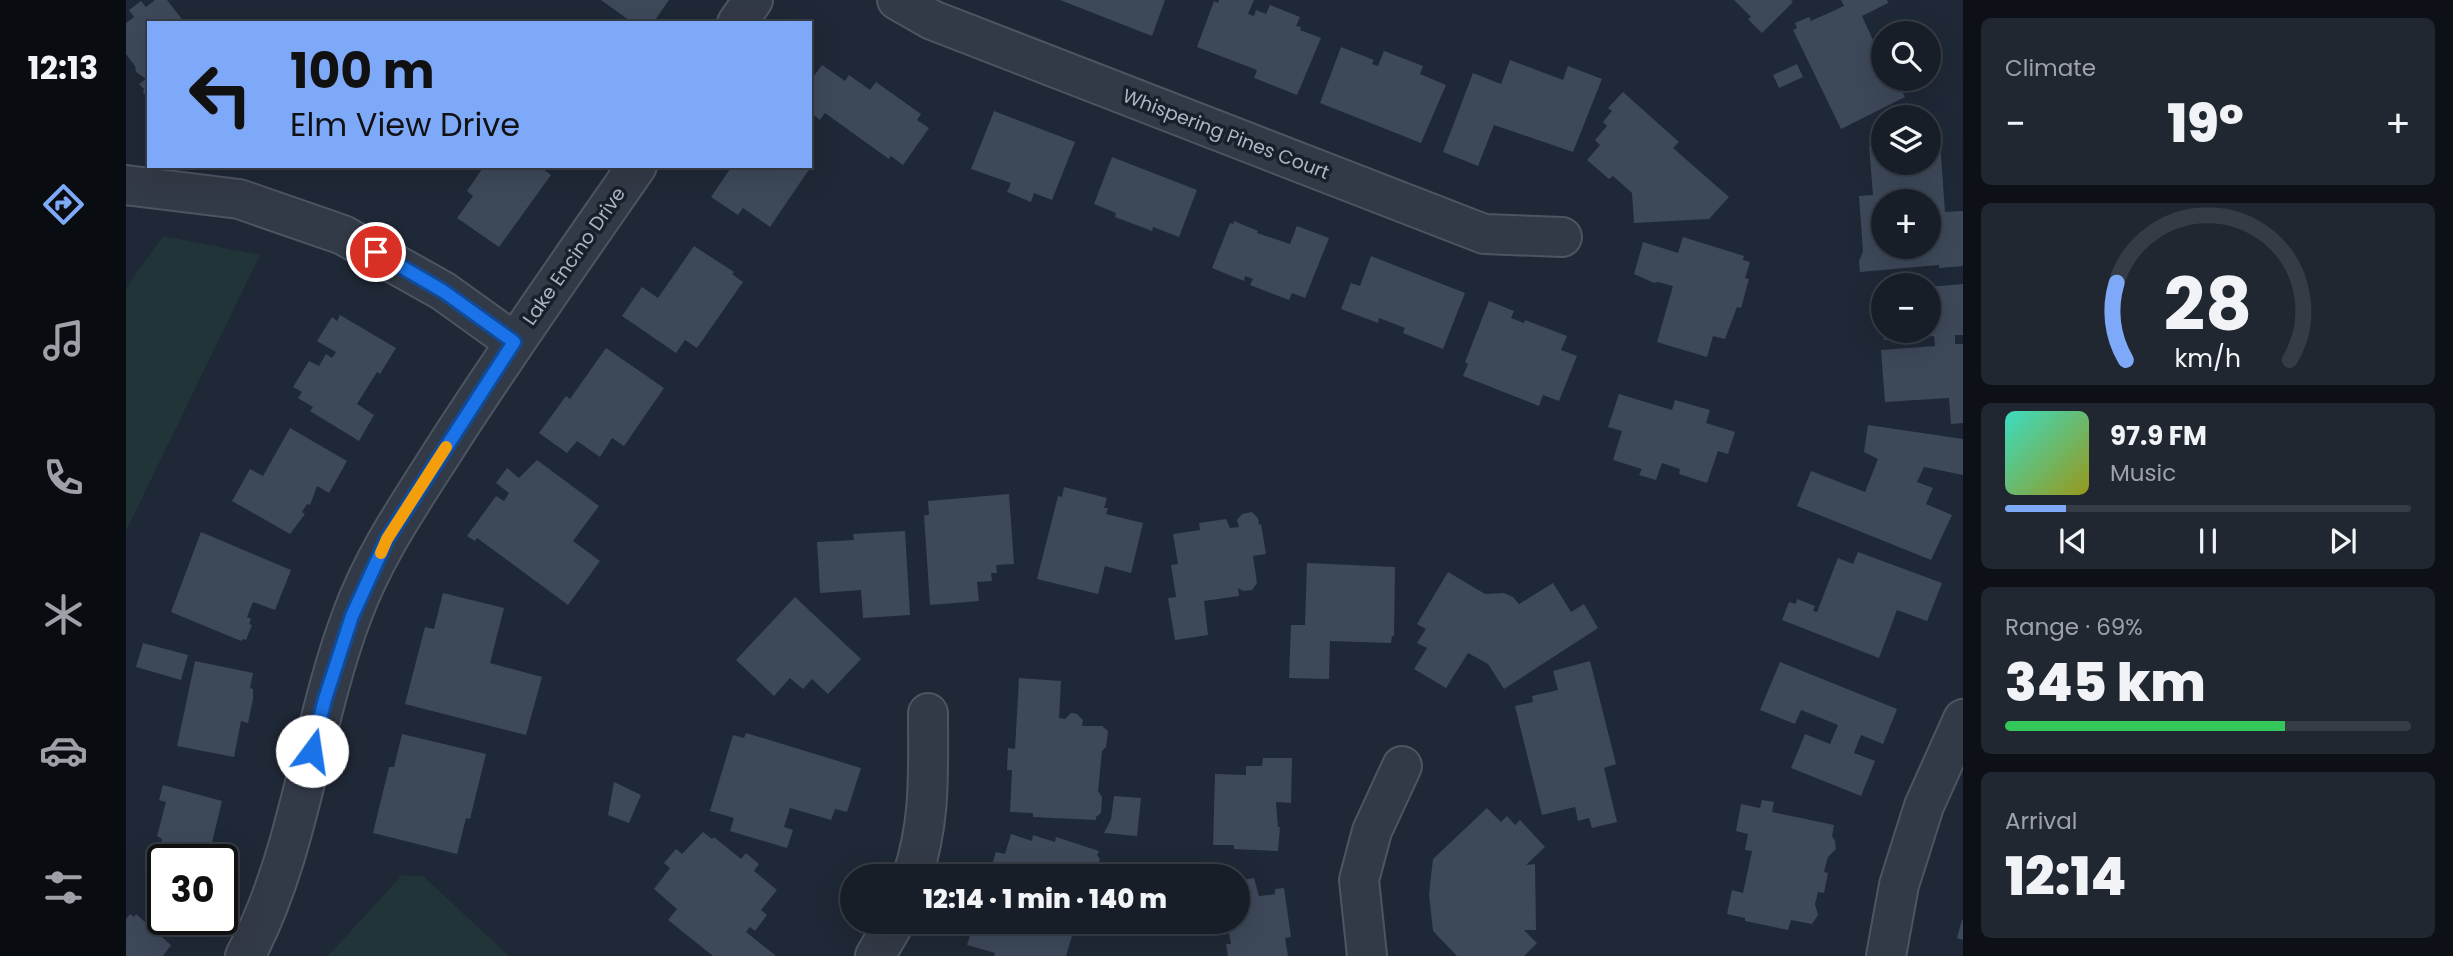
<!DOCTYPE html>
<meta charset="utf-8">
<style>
body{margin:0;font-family:Poppins,sans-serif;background:#202730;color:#f1f3f6;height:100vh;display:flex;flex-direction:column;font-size:26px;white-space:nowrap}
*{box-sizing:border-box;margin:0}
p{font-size:23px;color:#9ea2a8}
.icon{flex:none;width:38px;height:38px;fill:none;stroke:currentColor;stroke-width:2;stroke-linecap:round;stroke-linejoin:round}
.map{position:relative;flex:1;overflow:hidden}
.sheet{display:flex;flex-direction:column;gap:18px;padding:18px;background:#0d1016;width:490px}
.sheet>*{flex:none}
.guide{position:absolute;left:21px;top:21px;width:665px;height:147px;border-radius:0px;box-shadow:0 7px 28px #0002,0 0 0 2px #363c45;background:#7ea9f8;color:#111;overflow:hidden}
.tools{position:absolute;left:1745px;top:21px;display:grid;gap:14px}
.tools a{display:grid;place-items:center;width:70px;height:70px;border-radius:50%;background:#171e28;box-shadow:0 7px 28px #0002,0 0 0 2px #363c45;font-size:35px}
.speed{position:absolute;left:21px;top:844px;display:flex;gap:14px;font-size:35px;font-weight:700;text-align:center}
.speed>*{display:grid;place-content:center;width:91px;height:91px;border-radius:50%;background:#171e28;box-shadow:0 7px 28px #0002,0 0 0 2px #363c45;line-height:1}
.speed .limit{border:4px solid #111;border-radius:10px;background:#fff;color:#111}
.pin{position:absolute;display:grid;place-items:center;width:60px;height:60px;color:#fff;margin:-30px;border:4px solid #fff;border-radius:50%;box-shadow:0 2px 7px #0007}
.me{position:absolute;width:77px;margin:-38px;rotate:14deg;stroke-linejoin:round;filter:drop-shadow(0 0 5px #0008)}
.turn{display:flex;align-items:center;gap:24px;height:147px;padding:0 28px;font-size:32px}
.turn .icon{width:91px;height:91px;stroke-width:2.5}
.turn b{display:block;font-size:49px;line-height:60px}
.big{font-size:52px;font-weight:800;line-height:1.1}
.sheet .widget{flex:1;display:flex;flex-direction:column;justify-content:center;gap:10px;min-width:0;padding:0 24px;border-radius:10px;background:#202730}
.sheet .dial{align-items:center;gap:0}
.dial svg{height:182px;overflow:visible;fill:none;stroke:#363c45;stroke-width:7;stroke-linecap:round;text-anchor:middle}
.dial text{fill:#f1f3f6;stroke:none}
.song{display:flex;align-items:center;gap:21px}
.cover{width:84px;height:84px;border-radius:10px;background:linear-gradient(135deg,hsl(170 70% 55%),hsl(60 70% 35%))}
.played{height:7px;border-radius:4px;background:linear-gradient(90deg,#7ea9f8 15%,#363c45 15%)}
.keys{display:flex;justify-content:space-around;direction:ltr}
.heat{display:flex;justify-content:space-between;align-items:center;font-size:38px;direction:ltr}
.charge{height:10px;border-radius:5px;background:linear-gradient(90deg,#34c759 69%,#363c45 0)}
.trip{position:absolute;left:714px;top:864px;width:410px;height:70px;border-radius:35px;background:#171e28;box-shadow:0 7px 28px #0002,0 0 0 2px #363c45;font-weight:800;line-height:70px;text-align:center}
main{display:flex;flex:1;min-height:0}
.menu{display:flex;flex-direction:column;width:126px;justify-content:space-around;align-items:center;background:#090c10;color:#9ea2a8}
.menu .icon{width:49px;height:49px}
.menu .selected{color:#7ea9f8}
.menu b{font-size:32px;color:#f1f3f6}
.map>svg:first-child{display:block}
.green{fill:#213437}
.building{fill:#3d4859;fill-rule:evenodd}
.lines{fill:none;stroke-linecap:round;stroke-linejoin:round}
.minor-casing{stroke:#4d5562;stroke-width:42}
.minor{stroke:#333a47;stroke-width:38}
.route-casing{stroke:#114b97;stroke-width:18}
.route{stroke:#1a73e8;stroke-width:12}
.slow{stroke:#f59e0b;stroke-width:12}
.labels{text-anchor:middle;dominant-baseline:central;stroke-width:7;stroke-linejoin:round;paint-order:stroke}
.street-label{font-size:19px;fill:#adb5c4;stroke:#18202b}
</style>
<main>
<nav class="menu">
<b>12:13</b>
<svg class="icon selected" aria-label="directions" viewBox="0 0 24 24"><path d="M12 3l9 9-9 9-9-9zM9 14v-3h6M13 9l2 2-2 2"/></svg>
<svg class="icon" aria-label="music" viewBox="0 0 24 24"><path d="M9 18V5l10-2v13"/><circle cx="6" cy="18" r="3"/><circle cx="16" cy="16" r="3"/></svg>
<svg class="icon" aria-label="phone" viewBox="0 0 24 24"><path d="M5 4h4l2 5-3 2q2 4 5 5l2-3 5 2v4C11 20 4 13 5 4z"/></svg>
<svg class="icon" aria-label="climate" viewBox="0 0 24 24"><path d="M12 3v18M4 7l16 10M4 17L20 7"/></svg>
<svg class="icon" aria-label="car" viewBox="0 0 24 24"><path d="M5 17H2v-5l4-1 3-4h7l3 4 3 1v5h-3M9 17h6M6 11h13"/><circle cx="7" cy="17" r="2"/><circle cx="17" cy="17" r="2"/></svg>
<svg class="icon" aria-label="filters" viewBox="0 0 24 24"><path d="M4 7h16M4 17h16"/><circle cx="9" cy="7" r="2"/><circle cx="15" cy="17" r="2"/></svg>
</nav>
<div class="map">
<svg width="1837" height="956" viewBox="0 0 1837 956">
<rect width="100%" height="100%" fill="#1f2836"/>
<path class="green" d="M37,236L134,255L0,531V288Z
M276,875L297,876L383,956H202Z"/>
<path class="building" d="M29,0H41L59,23H23V98L17,93L18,89L13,84L20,79L10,72L9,66L0,54V23L8,17L3,10L15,1L20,7Z
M475,0H543L527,23H507Z
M934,0H1039L1026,36Z
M1093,0H1128L1122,14L1128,16L1130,10L1140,14L1144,5L1174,17L1170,26L1175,27L1174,30L1195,38L1171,95L1128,78L1131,70L1071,47L1088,1L1092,3Z
M1608,0H1665L1667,2L1636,33L1622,19L1625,17Z
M1715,0H1761L1762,3L1736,16L1757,62V79H1770L1779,97L1715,129L1667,30L1671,28L1669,23L1683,17L1685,21L1718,6Z
M1215,47L1248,60L1246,64L1252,66L1258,51L1297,66L1294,74L1320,85L1295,143L1194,103Z
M1384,60L1437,80L1442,66L1476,79L1447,152L1368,125L1352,166L1317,152L1347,73L1375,84Z
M1671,64L1677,77L1653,88L1647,75Z
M696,65L719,81L723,75L744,90L750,82L795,114L791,120L803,128L777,165L765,156L763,159L699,113L694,120L684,112V81Z
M1497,92L1553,142L1547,148L1603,197L1583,219L1508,223L1506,193L1487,176L1483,179L1461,160L1474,145L1469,140L1481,126L1477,122L1486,111L1482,108Z
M868,111L949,142L926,200L908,193L905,202L881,192L885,183L845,169Z
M1814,141L1819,212L1837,211V266L1813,268V265L1734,272L1733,261L1737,252L1733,196L1747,195L1743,146L1757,145V163H1802V142ZM1757,201H1802V247H1757Z
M986,157L1071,190L1053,237L1027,227L1026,231L989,217L990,213L968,204Z
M358,166H413L425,175L373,247L331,218L347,196L341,191Z
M606,166H681L684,168L644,227L617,208L612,215L585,197Z
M1108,221L1132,231L1131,233L1164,244L1171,226L1203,238L1179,298L1166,293L1163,300L1124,285L1127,279L1119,276L1118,281L1086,268L1104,223L1107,224Z
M1557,237L1618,256L1617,260L1624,262L1619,278L1623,279L1615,308L1611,307L1599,339L1587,336L1581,357L1531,342L1547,286L1532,282L1528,283L1508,274L1517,242L1552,253Z
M568,246L608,272L606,274L617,282L571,348L559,340L550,353L496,316L516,287L532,298Z
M1245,256L1339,293L1317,349L1277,333L1279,328L1253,318L1252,323L1215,309L1225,283L1234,286Z
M1837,284V335H1829V344H1837V423L1825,424L1823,398L1759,402L1755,350L1809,346L1808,336L1758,340L1757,331H1802V287Z
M1363,301L1388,311L1385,318L1398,323L1399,320L1441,336L1435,350L1451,356L1433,401L1417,395L1413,406L1337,376L1342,364L1339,362Z
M214,315L270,348L254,374L251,372L231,404L248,415L233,441L184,411L187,407L172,398L176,392L167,387L183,361L193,366L200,354L206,358L210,352L191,341L206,317L211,321Z
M480,348L538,388L498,446L486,438L474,457L451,441L441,453L413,433L440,396L444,399Z
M1493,394L1546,410L1549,400L1584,410L1580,423L1609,432L1602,454L1592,451L1581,483L1553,474L1554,469L1536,463L1530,480L1513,475L1516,469L1487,460L1496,431L1482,427Z
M1742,425L1837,439V475L1798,467L1791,482L1807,488L1800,504L1826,515L1805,560L1671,506L1685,471L1739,492L1752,459L1738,452Z
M164,428L221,461L203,493L191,486L184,505L181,504L176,512L179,514L164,534L106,501L124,469L137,476Z
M411,460L473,506L447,541L474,561L442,605L351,538L349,541L341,536L370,496L378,501L383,493L370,483L381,468L393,478Z
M938,487L981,498L978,508H982L980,514L1017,523L1005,573L979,566L972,594L911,579L932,496L936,497Z
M883,494L888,564L870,565L871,573H865L866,581L851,582L853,601L804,605L798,515H803L802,501Z
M1126,512L1132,518L1133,525L1135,524L1140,554L1127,556L1131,583L1126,590L1117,591L1112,588L1113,596L1078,601L1082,635L1049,640L1042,598L1050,597L1045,565L1052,564L1047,534L1074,530L1073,523L1100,519L1104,528L1113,527L1111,520L1116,514Z
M779,531L784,615L737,618L735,590L694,593L691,542L728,540L727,534Z
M75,532L165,570L149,610L127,602L121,617L125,619L123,624L126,625L120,640L117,639L115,641L45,612Z
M1732,552L1816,583L1801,621L1771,610L1753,658L1656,620L1663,602L1670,604L1671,599L1689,606L1687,611L1691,612L1712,558L1727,564Z
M1181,563L1269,567L1268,636H1266L1265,643L1204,641L1203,679L1163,678L1165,625H1179Z
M1322,572L1359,594L1378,593L1387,597L1393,604L1427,583L1445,612L1458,604L1472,628L1378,689L1362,664L1342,653L1320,688L1288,669L1301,648L1291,643L1300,629L1291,624Z
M317,593L378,608L364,663L416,677L400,735L279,704L299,627L308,629Z
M669,597L735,659L702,694L686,679L677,689L664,678L648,696L610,660Z
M17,643L62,655L55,680L10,667Z
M69,661L127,673L124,688L127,689V699L122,723L115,721L108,757L51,746Z
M1464,661L1490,764L1478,768L1491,822L1466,828L1463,818L1452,821L1449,807L1416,815L1389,706L1407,702L1406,696L1432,690L1427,671Z
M1654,662L1771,709L1757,744L1735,735L1728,753L1749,761L1735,796L1665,768L1679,734L1704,744L1712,725L1675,710L1669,724L1634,710Z
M893,678L935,681L933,718L939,719L945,713L951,714L957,720L956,726H976L982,731L980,747L976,751L972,791L976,797L975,813L970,817V820L907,817V813L884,812L886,770H881L882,748L889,749Z
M620,733L735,768L721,812L709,809L705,820L664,808L658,827L667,830L661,848L604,831L608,818L584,811L607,735L618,738Z
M276,734L360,754L344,819L340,818L331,854L247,833L263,767H268Z
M1137,758H1166L1165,803L1150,802L1152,827H1154L1152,851L1108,849V845H1087L1089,774L1120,775V766H1136Z
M488,782L515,795L503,823L482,815Z
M37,785L96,801L82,859H37V892L24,887L36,839L31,836L40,802L33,800Z
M988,796L1015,798L1011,836L978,833L985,819Z
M1636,800L1648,802L1646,812L1708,825L1706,836L1709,841L1710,849L1702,857L1698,872L1702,873L1698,893L1692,892L1689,904L1692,915L1686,924L1665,920L1662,930L1619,921V918L1601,914L1606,890L1617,893L1626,851L1619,850L1622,834L1610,831L1615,804L1634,808Z
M1361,808L1375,822L1381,816L1389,825L1394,820L1419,847L1400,865L1409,864L1410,930H1398L1411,943L1398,956H1331L1307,931L1303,894L1307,859Z
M577,832L586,839L588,837L615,859L620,853L633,864L628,871L651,890L635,910L641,915L629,931L624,927L620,932L650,956H587L542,920L551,909L528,889L544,868L538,863L550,849L556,854Z
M885,834L906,841L907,835L929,842L930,837L973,851L971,855L974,859L970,871L965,877H862L870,852L879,854Z
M1128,878L1133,896L1149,894V889L1158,888L1165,937L1159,938L1162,956H1102L1100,944H1105L1101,922H1111V881Z
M4,914L8,917L10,914L45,945L37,956H0V919Z
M1836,920H1837V940L1831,938Z
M848,922H950L940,956H868L869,953L841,945Z"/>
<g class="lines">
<g class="minor-casing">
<path id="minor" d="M771,0L806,20L1358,234L1436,237
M611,23L627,0
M0,185L113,199L217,235L317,291L388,342
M786,877C805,821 802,772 802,713
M119,956C174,854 184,728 225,618C248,554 287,499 323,442C383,349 447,258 511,166
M749,956L769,922
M1241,956L1233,880L1246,831L1276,766
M1760,956L1773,885L1798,806L1837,719"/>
</g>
<use href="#minor" class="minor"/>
</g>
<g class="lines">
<g class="route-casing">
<path id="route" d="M186,751L199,699L226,616L261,539L388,342L317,291L250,252"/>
</g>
<use href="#route" class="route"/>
<path class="slow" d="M255,553L261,539L320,447"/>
</g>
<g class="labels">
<g class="street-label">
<text transform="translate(1100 134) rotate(21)">Whispering Pines Court</text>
<text transform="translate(448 256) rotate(-55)">Lake Encino Drive</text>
</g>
</g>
</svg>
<div class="tools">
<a><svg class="icon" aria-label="search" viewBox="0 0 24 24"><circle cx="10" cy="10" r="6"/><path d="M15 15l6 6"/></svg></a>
<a><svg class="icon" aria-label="layers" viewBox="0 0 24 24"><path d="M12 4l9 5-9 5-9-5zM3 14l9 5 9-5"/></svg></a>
<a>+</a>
<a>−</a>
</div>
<div class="speed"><div class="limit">30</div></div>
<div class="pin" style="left:250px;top:252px;background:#d93025"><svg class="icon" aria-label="arrive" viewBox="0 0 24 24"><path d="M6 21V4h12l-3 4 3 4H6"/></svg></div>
<svg class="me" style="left:186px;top:751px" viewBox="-20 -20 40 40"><circle r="19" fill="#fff"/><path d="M0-13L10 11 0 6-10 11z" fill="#1a73e8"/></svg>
<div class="trip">12:14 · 1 min · 140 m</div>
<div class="guide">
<div class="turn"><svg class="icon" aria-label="left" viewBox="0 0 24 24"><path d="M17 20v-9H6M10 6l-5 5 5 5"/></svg><div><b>100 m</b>Elm View Drive</div></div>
</div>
</div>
<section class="sheet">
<div class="widget"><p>Climate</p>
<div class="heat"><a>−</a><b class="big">19°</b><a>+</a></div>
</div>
<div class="widget dial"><svg viewBox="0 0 100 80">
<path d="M14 69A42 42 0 1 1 86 69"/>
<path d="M14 69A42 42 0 0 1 10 35" stroke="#7ea9f8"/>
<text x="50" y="56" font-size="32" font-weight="700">28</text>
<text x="50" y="72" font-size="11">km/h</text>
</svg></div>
<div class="widget">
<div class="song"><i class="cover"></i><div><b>97.9 FM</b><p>Music</p></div></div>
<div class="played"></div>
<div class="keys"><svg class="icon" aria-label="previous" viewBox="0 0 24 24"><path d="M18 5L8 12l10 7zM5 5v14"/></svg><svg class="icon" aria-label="pause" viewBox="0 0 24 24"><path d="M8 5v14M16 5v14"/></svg><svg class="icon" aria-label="next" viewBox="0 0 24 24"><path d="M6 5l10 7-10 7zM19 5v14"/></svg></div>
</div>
<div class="widget"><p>Range · 69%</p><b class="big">345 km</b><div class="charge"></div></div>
<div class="widget"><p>Arrival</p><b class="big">12:14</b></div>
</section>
</main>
